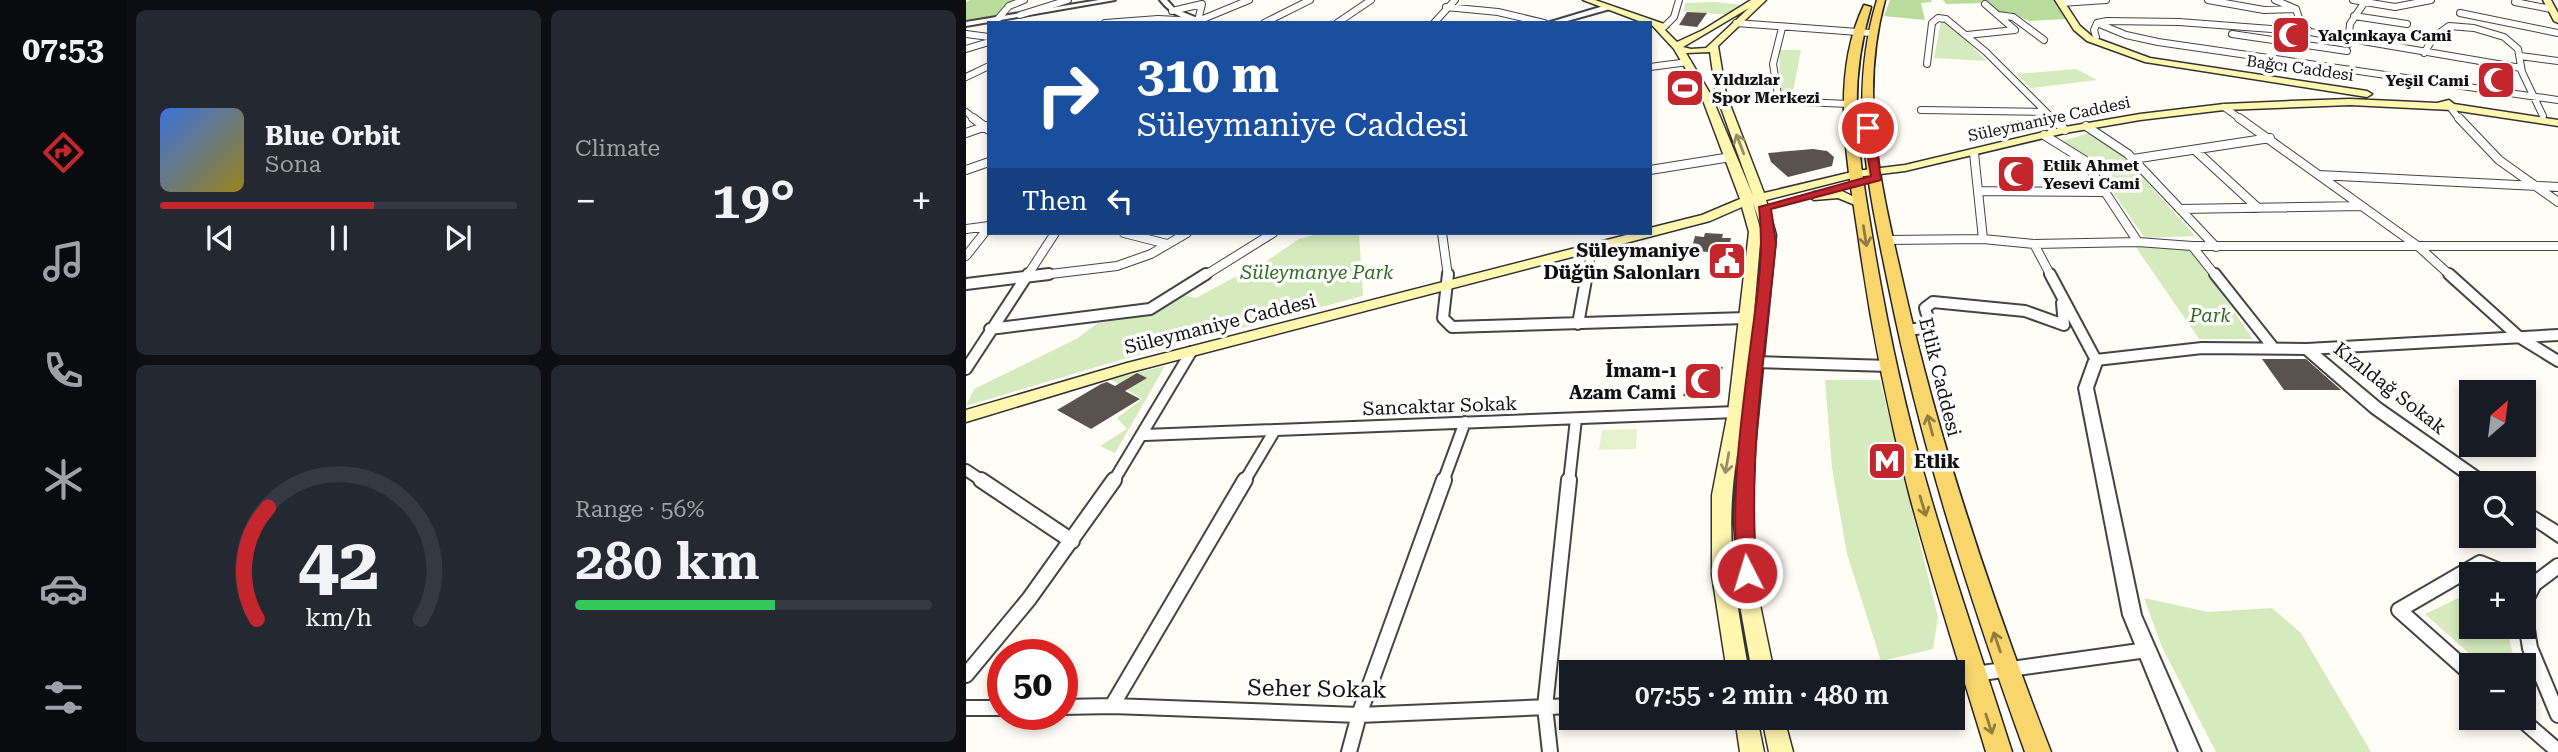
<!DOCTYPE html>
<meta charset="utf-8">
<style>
body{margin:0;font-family:"Roboto Serif",serif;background:#242831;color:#f1f3f6;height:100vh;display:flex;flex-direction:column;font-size:26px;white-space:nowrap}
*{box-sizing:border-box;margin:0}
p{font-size:23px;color:#9ea1a6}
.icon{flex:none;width:38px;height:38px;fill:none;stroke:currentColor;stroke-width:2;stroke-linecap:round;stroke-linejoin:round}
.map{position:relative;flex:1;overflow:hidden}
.sheet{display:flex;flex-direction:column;gap:10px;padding:10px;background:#0d0f14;width:840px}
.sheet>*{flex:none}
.top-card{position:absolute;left:21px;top:21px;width:665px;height:214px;border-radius:0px;box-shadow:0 4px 10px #0003;background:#1a4fa0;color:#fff;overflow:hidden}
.needle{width:46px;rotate:28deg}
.buttons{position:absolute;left:1493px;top:380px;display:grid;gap:14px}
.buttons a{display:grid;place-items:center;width:77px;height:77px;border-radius:0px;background:#171b24;box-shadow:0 4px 10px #0003;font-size:35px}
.speed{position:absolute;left:21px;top:639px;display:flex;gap:14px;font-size:35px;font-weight:700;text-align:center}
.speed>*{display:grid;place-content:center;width:91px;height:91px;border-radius:50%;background:#171b24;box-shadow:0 4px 10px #0003;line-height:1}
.speed .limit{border:10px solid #d22;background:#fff;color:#111}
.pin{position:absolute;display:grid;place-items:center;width:60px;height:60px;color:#fff;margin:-30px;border:4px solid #fff;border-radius:50%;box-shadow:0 2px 7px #0007}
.me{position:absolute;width:77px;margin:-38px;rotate:355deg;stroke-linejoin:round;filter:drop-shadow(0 0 5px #0008)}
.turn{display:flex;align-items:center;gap:24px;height:147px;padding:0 35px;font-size:32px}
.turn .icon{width:91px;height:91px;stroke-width:2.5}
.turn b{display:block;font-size:49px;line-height:60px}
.then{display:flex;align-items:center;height:66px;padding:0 35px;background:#0003;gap:14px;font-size:26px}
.big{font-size:52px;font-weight:600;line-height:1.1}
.sheet .widget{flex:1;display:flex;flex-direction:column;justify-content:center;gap:10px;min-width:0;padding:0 24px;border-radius:10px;background:#242831}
.sheet .dial{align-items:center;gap:0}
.dial svg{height:182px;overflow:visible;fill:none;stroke:#363941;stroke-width:7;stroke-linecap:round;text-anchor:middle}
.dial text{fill:#f1f3f6;stroke:none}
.song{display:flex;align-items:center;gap:21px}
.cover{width:84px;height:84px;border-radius:10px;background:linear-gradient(135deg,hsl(220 70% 55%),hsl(50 70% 35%))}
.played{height:7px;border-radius:4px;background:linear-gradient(90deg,#c4262e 60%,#363941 60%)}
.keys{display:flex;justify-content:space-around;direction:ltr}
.heat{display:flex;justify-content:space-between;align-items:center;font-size:38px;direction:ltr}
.charge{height:10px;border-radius:5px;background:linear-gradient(90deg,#34c759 56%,#363941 0)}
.sheet .tiles{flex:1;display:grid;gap:10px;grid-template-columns:repeat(2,1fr)}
.trip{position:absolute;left:593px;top:660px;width:406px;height:70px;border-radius:0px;background:#171b24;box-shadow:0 4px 10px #0003;font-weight:600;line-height:70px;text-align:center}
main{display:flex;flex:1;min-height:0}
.tab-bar{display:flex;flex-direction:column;width:126px;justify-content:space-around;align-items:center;background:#090b0e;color:#9ea1a6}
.tab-bar .icon{width:49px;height:49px}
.tab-bar .selected{color:#c4262e}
.tab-bar b{font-size:32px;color:#f1f3f6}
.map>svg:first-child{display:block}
.green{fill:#d5ebbd}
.forest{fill:#b9dc9c}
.pitch{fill:#e6f2cf}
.building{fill:#5a524d}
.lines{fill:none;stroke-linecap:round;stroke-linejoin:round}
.minor-far3-casing{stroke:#444;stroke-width:8}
.minor-far2-casing{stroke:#444;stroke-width:10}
.minor-far1-casing{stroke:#444;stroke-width:14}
.minor-casing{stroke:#444;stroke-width:18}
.tertiary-casing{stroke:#444;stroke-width:4}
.secondary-casing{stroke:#333;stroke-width:3}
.primary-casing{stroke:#222;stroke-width:3}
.minor-far3{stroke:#fff;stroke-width:6}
.minor-far2{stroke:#fff;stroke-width:8}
.minor-far1{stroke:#fff;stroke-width:10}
.minor{stroke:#fff;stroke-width:14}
.tertiary{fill:#fff;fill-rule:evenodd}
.secondary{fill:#fff6b0;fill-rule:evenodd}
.primary{fill:#f9d66b;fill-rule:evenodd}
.oneway{stroke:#948f68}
.oneway2{stroke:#917d42}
.route{fill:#c4262e;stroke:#7f191e;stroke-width:2}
.labels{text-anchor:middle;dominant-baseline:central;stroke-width:7;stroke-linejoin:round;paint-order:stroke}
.far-poi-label{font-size:16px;font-weight:bold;fill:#111;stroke:#fff;text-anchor:start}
.far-street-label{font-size:16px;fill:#111;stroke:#fff}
.poi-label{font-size:19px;font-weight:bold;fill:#111;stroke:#fff;text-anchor:end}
.park-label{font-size:19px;font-style:italic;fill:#2f6b1f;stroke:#fff}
.street-label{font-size:19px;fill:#111;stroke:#fff}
.near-street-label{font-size:23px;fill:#111;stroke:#fff}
</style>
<main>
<nav class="tab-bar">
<b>07:53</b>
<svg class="icon selected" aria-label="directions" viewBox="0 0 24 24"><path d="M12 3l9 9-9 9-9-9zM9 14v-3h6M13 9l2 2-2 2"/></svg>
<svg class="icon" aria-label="music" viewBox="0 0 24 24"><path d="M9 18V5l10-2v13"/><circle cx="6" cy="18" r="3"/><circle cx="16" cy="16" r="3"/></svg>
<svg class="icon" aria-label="phone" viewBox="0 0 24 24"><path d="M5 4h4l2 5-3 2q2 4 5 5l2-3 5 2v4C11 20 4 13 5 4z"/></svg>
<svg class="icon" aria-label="climate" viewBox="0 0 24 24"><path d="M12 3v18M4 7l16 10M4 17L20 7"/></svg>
<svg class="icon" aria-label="car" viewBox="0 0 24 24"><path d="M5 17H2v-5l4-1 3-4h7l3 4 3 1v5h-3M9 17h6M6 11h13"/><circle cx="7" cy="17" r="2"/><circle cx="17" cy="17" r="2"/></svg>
<svg class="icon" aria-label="filters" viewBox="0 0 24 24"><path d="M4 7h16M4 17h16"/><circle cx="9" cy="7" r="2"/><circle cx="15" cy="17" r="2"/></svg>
</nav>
<section class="sheet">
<div class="tiles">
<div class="widget">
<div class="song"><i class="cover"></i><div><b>Blue Orbit</b><p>Sona</p></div></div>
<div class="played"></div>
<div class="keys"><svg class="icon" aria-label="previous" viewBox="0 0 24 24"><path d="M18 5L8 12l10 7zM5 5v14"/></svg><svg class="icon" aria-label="pause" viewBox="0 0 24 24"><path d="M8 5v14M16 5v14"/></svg><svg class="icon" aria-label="next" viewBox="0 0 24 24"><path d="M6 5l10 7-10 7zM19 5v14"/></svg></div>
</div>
<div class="widget"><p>Climate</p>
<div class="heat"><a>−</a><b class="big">19°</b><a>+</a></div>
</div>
<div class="widget dial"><svg viewBox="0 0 100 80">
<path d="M14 69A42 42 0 1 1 86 69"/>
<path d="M14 69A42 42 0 0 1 19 20" stroke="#c4262e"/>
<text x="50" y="56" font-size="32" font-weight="700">42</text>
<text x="50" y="72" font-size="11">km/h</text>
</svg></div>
<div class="widget"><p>Range · 56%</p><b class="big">280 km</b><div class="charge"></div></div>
</div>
</section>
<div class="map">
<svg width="1592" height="752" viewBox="0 0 1592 752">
<rect width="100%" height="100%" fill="#fffdf5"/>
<path class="green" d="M750,2L776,5L762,15L718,11L719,3Z
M975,21H980L1021,61L968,58Z
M814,50H835L826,97H819L813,84Z
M1110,69L1131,80L1065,88L1050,74Z
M1123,133L1157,155L1229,236L1179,238L1136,177L1137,172L1124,158L1117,157L1097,141Z
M355,233H393L397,296L154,360L0,406L8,389L110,339L132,323L172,317L217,295L230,298L267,278L283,273L333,239Z
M1169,246L1225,250L1287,339H1233Z
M199,366L149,453L134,446L161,429L151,418L176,399L144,379Z
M859,380H914L972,617L967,649L915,661L881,554L866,468Z
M1505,592V626L1541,627L1549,665H1516L1459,614Z
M1178,598L1242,612L1306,608L1335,633L1405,752H1250L1196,647Z"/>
<path class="forest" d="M4,0H52L39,5L29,18L0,20V2Z
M924,0H965L966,2L955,3L959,20L918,16Z
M977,0H1090L1101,19L1063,21L1044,12H1033L1020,3L980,4Z"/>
<path class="pitch" d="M671,429L670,449L633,450L636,430Z"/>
<path class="building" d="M721,12L741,13L731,27L713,25Z
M847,149L861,151L868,157L866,166L822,177L805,162L802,153Z
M1036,163L1064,166L1066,185L1036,183Z
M739,233L757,234L756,238H765L762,253L725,251L729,236L738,237Z
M1296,359H1340L1375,390H1318Z
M728,363L757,367L747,399L717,396Z
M171,373L181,378L159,391L174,399L125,429L91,410L135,384L141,382L149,386Z"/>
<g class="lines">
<g class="minor-far3-casing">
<path id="minor-far3" d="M1242,0L1298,10L1330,9
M1309,0L1330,9L1335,24L1343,31
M1387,0L1429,7L1465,0
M1549,2L1585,9
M1095,3L1140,0
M480,7L532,12L578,23
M206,11L236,4L232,21
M1494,13L1592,33
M54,15L102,0
M1032,15L1047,17L1078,40
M1388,16L1441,24
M31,20L43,6L58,0
M139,23L192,19L232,21L283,0
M298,23L344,0
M371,23L405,0
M468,23L489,0
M770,23L905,33
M1131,23L1160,35L1192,42L1592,100
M698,27L708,17L713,0
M816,28L807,64L813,101L883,104
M0,34L23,37
M1266,34L1381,51
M1001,35L1049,30L1019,4
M1130,37L1128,30L1131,23L1141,21L1213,22L1344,32L1555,68
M1382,44L1384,24L1400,0
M0,49L23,42
M1458,53L1468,37L1483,26L1508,28L1538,37L1552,49L1556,72L1577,116
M1554,56L1592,61
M961,64L966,23L972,18L980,19L1020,52L1088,120
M684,67L722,62
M0,77L23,66
M1258,107L1276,120
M1484,107L1494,120
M955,110L1079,112
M0,112L10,120"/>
</g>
<g class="minor-far2-casing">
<path id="minor-far2" d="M7,118L23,130
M1086,118L1099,130
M1273,118L1453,247L1485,276
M1493,118L1533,160L1592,202
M1120,126L1162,154L1250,247
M0,133L20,126
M1078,135L1118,160L1172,242
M1229,150L1292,208
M1008,153L1017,239
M1167,159L1304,138
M0,170L23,162
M684,170L765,157
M1353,175L1592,187
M1012,191L1139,192
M1214,209L1396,206
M0,229L23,226
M158,233L201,244
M476,233L482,276
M921,240L1017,239L1068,244L1172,242L1226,246
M1068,244L1085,276
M0,256L23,227
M61,276L89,233
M68,276L151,266L185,254L221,233
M238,276L307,233
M621,276L626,248
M1250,276L1226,246H1592"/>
</g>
<g class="minor-far1-casing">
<path id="minor-far1" d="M482,274L477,318L486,327L780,318
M1084,274L1130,360L1236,348L1341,349L1592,335
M1249,274L1306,346
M1483,274L1553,337L1592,361
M0,284L83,274
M612,324L621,274
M24,329L184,309L240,274
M939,330L959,328L963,322L959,308L967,302L1059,311L1098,325L1096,303
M789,362L924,366
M0,369L62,274
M179,435L770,412
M0,470L18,482
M147,482L225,352
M278,482L309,430
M477,482L499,422
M603,482L610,419"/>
</g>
<g class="minor-casing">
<path id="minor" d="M15,480L106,541
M1558,603L1568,584L1592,566
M1558,611L1564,648L1592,715
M1505,674L1433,610L1514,563L1541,574
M0,675L63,599L148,480
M987,677L1181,650
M146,706L279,480
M96,707L146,706L393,715L606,706
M0,708H37
M1554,718L1592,751
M383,752L393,715L478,480
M584,752L579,707L603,480"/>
</g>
<g class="tertiary-casing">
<path id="tertiary" d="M133,0H149L0,26V22Z
M194,0H201L209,9L244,23C224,23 206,16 194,0Z
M641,5L644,9L594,23H581Z
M1341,345L1346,346L1415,404L1522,479L1524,483H1505L1405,412L1336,352L1334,349Z
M1130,356L1137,360L1127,388L1175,615L1235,752H1213L1157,615L1113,388L1123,360Z
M1558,505L1592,526V542L1558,519Z"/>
</g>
<g class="secondary-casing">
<path id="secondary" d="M617,0H629L701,25L702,27L698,29L711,42L737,30L785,0H800L752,46L760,94L798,193L890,171L939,165L1099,127L1174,114L1258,104L1325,101L1384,99L1471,103L1483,100L1488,104L1592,120V126L1486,110L1384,105L1258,110L1174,120L1099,133L939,171L890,177L800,200L810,235L789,447L786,521L793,600L808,672H786L773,600L768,521L771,455C758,533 769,595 783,672H761L746,575V495L762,412L783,232L776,207L744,221L165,372L0,422V410L161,363L668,233H684V228L736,215L774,199L735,95L708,49L684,23H678ZM783,8L740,48L725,49L717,47ZM744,52L750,94L787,196L745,95L720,53ZM787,203L798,235L787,323L795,232Z
M1089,0H1097L1114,26L1127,37L1184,58L1401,91L1406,94L1401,97L1179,62L1121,41L1108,30Z
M1577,0H1585L1592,13V23L1588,21Z
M874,190L900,203L894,207L872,198L848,200L842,196L848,192Z
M769,718H791L798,752H774Z
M796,718H818L827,752H803Z"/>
</g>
<g class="primary-casing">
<path id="primary" d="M911,0H919C892,99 916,190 938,287C974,446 1026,600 1085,752H1059C1004,600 955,447 923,288C903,190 881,99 911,0Z
M898,5L905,7C879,94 894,160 908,247C922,330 940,414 964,495C989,581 1019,666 1046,752H1020C994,666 966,580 943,493C921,408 904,321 892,234C881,160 864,76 898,5Z"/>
</g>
<use href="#minor-far3" class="minor-far3"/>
<use href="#minor-far2" class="minor-far2"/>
<use href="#minor-far1" class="minor-far1"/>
<use href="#minor" class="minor"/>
<use href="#tertiary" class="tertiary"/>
<use href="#secondary" class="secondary"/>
<use href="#primary" class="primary"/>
</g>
<defs><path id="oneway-shaft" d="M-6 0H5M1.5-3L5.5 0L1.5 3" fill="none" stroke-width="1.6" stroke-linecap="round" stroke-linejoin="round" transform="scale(1.75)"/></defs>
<g class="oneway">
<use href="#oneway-shaft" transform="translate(774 144) rotate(-111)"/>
<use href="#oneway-shaft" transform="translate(761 463) rotate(100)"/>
</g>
<g class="oneway2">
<use href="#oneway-shaft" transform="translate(899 236) rotate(81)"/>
<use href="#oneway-shaft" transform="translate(964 425) rotate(-105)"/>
<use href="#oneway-shaft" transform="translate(957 506) rotate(73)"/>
<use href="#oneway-shaft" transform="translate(1031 642) rotate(-109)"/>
<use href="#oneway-shaft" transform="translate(1023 724) rotate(72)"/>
</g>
<path class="route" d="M902,125L908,128L915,180L805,209L810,243C799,352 781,463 791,573L788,579L781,582L774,579L771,573C765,495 774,427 784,350C790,301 799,257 793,207L905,176L897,128Z"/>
<defs>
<g id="mosque-square" transform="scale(2.0125)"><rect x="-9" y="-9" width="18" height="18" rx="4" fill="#c4262e" stroke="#fff"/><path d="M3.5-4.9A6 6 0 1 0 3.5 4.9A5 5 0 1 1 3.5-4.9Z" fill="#fff"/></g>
<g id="stadium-square" transform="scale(2.0125)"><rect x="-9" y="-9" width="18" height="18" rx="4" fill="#c4262e" stroke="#fff"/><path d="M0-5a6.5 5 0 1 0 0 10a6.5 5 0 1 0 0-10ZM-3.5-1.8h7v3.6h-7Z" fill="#fff"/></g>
<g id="civic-square" transform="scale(2.0125)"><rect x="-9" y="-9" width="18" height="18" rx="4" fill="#c4262e" stroke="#fff"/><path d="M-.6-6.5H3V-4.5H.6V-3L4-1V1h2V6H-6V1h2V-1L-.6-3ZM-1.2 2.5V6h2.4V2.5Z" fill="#fff"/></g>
<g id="metro-square" transform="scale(2.0125)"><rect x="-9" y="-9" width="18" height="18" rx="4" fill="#c4262e" stroke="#fff"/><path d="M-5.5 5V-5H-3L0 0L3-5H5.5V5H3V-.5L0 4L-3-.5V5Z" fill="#fff"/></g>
</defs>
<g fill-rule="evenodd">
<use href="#mosque-square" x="1325" y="35"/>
<use href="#mosque-square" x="1530" y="80"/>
<use href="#stadium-square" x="719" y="88"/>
<use href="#mosque-square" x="1050" y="174"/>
<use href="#civic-square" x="761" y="261"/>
<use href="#mosque-square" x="737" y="381"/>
<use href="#metro-square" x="921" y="461"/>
</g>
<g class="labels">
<g class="far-poi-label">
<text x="1352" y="35">Yalçınkaya Cami</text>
<text x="746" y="79">Yıldızlar<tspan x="746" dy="18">Spor Merkezi</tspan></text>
<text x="1503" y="80" text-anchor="end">Yeşil Cami</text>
<text x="1077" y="165">Etlik Ahmet<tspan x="1077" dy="18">Yesevi Cami</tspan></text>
</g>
<g class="far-street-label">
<text transform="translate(1334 68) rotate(8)">Bağcı Caddesi</text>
<text transform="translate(1083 119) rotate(-12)">Süleymaniye Caddesi</text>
</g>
<g class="poi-label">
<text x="734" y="250">Süleymaniye<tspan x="734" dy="22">Düğün Salonları</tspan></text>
<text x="710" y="370">İmam-ı<tspan x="710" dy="22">Azam Cami</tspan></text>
<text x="948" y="461" text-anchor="start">Etlik</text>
</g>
<g class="park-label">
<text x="351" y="272">Süleymanye Park</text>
<text x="1244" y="315">Park</text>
</g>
<g class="street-label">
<text transform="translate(254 324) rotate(-14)">Süleymaniye Caddesi</text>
<text transform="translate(974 377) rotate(76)">Etlik Caddesi</text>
<text transform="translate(1424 388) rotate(38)">Kızıldağ Sokak</text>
<text transform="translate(474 406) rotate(-2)">Sancaktar Sokak</text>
</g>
<g class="near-street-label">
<text transform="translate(351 689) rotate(1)">Seher Sokak</text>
</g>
</g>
</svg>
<div class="buttons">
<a><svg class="needle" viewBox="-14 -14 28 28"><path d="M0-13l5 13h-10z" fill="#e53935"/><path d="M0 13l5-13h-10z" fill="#9ea1a6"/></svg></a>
<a><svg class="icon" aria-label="search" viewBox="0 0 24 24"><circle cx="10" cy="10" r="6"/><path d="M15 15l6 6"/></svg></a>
<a>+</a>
<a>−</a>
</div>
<div class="speed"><div class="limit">50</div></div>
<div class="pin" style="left:902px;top:128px;background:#d93025"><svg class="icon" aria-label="arrive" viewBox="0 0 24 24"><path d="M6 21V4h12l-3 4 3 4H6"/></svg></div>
<svg class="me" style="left:781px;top:573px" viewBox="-20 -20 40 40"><circle r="17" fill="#c4262e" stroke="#fff" stroke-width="3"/><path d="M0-11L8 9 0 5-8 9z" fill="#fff"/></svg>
<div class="trip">07:55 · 2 min · 480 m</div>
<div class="top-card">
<div class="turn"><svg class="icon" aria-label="right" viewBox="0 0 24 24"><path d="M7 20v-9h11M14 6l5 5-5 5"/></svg><div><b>310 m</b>Süleymaniye Caddesi</div></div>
<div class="then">Then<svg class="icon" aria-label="left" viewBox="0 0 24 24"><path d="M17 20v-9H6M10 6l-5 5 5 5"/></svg></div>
</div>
</div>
</main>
